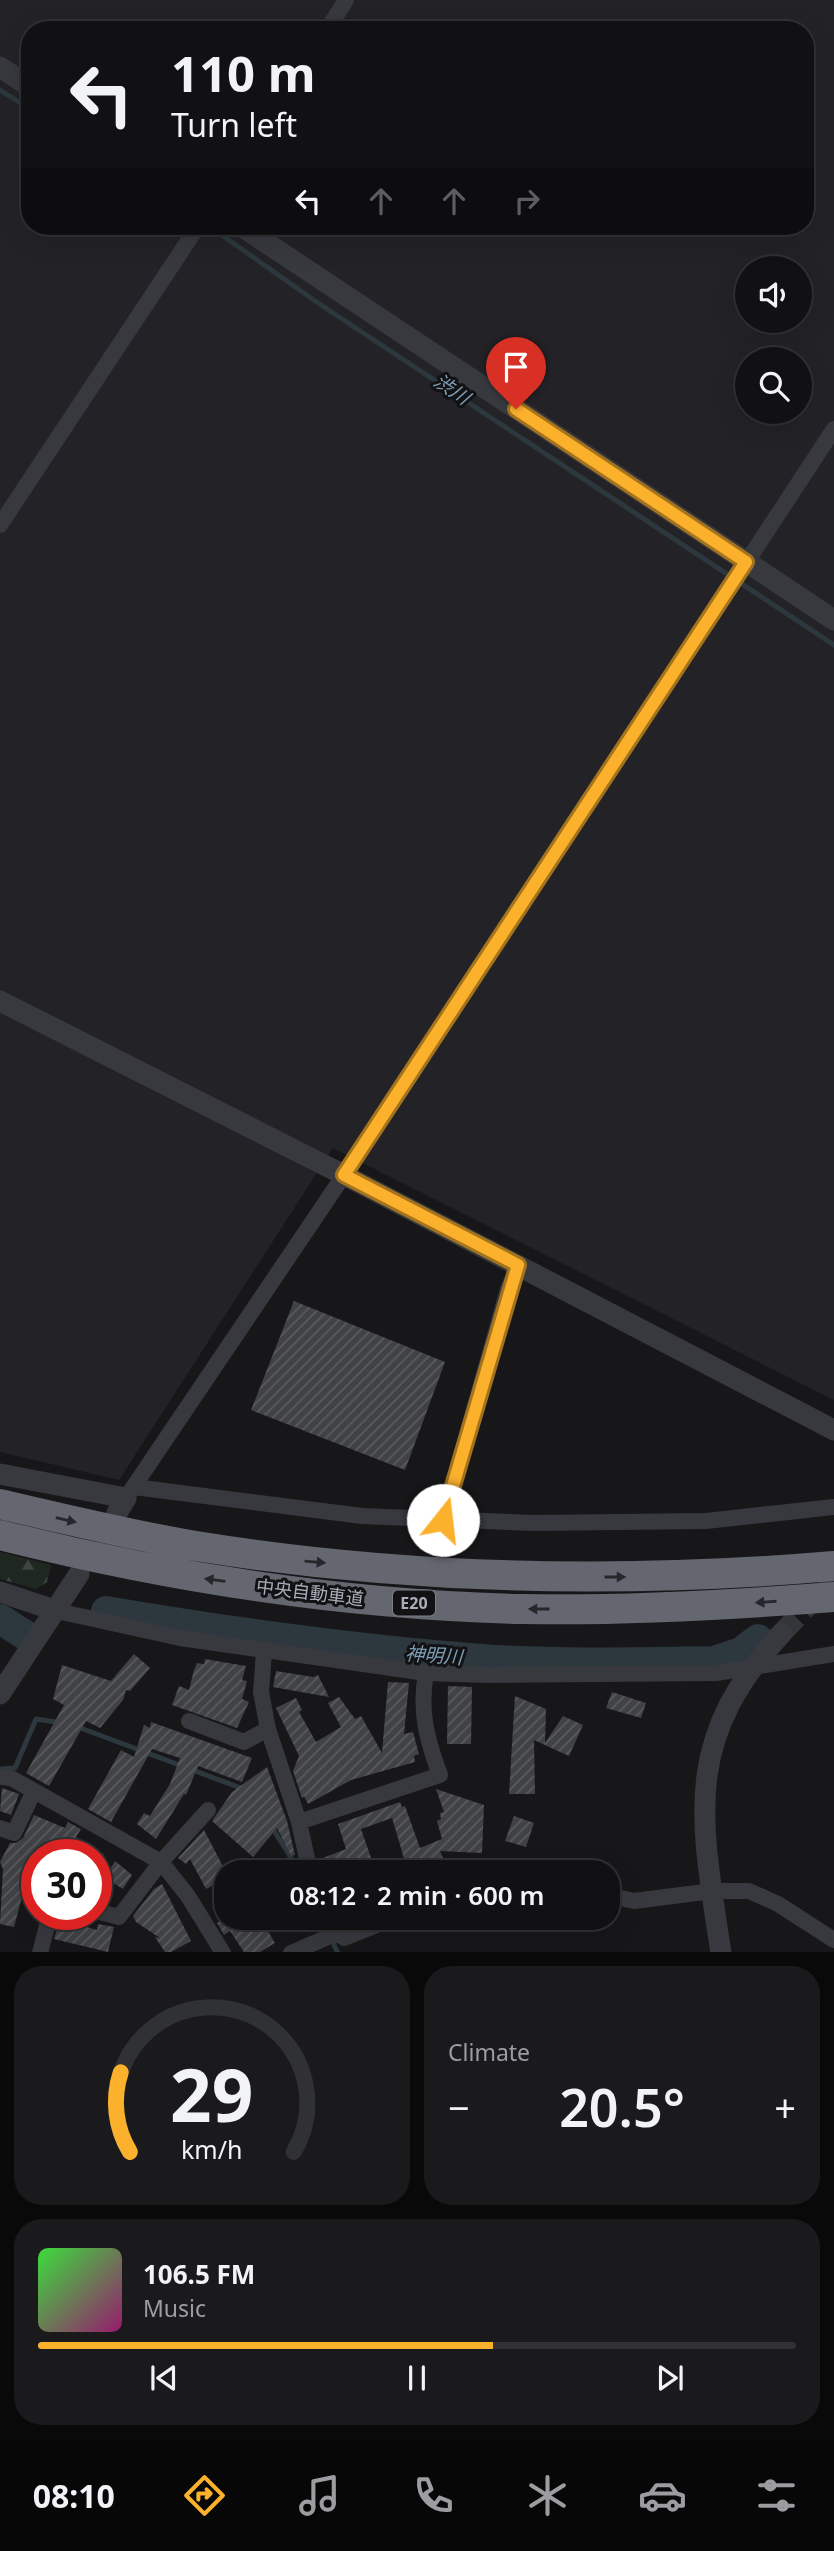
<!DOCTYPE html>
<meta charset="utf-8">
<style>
body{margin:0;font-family:"Noto Sans","Noto Sans JP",sans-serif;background:#1a1a1c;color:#f1f3f6;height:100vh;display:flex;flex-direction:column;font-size:26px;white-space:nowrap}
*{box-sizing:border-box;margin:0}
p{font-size:23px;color:#9c9da0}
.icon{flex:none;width:38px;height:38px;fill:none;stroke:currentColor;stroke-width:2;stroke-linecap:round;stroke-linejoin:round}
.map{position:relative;height:1952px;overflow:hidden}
.drawer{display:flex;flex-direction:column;gap:14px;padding:14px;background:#09090a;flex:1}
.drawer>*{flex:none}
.top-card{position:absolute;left:21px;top:21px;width:793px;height:214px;border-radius:28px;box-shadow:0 7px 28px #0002,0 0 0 2px #303133;background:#111113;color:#f1f3f6;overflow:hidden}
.buttons{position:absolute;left:735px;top:256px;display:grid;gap:14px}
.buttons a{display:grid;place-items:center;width:77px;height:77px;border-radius:50%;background:#111113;box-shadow:0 7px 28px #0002,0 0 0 2px #303133;font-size:35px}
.speed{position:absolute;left:21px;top:1839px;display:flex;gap:14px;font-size:35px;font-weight:700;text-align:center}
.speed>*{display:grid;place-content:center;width:91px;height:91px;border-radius:50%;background:#111113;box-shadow:0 7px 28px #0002,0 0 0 2px #303133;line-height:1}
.speed .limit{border:10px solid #d22;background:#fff;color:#111}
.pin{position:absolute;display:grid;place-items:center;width:60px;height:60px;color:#fff;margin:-72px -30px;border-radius:50% 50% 50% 0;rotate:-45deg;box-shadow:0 0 7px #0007}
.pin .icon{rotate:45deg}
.me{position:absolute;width:77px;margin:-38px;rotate:16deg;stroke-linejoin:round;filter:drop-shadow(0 0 5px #0008)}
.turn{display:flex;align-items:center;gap:24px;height:147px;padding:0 35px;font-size:32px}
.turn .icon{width:91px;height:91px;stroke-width:2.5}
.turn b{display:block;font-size:49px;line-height:60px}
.lanes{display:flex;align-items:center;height:66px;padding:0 35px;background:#0003;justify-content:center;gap:35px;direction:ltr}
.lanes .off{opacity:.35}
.big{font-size:52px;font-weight:600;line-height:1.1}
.drawer .widget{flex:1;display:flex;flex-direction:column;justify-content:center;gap:10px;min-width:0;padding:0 24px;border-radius:28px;background:#1a1a1c}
.drawer .dial{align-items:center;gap:0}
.dial svg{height:182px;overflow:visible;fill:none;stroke:#303133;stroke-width:7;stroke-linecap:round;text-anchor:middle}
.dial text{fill:#f1f3f6;stroke:none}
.song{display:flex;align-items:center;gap:21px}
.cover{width:84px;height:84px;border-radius:10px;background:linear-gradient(135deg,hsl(120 70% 55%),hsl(320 70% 35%))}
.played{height:7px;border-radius:4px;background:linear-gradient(90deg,#fcb12d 60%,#303133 60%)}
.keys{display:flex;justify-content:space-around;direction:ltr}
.heat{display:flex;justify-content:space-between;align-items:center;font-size:38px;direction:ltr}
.drawer .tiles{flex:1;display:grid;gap:14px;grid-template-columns:1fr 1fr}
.widget:last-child{grid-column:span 2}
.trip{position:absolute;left:214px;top:1860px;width:406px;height:70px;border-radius:28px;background:#111113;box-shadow:0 7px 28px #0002,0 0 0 2px #303133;font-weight:600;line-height:70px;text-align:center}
.tab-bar{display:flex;height:112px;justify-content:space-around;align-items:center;background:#070708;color:#9c9da0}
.tab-bar .icon{width:49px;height:49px}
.tab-bar .on{color:#fcb12d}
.tab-bar b{font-size:32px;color:#f1f3f6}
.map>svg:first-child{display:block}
.built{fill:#232327;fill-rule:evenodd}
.forest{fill:url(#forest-firs)}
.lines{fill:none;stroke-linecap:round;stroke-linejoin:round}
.stream{stroke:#2c373e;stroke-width:5}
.river{stroke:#2c373e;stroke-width:30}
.building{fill:url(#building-hatch)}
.tertiary-tunnel{stroke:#343539;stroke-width:21;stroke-dasharray:21 10;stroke-linecap:butt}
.minor{stroke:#38393f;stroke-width:16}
.tertiary{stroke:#38393f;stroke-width:21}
.motorway{stroke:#646770;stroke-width:30}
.oneway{fill:#26272b}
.route-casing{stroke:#a4731d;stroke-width:18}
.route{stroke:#fcb12d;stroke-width:12}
.labels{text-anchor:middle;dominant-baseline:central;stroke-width:6;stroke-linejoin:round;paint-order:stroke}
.shield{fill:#121214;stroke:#7c7f88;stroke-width:2}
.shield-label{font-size:16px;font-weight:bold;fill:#a9aeba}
.street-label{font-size:18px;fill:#a9aeba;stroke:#121214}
.water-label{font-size:19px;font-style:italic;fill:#7e9eb7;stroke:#121214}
</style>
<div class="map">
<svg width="834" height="1953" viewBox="0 0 834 1953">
<defs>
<pattern id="forest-firs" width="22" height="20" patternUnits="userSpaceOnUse" patternTransform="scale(1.75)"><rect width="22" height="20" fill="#1f2820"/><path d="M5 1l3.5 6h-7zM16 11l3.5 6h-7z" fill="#3d453e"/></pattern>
<pattern id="building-hatch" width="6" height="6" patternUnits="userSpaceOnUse" patternTransform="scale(1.75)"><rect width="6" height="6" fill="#414246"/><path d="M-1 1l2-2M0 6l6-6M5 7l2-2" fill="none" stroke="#5a5b5f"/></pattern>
</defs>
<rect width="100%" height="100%" fill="#171719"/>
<path class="built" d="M0,0H834V1400L333,1148L119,1480L0,1452ZM30,30H805V226H30ZM747,268H800V320H747ZM747,359H800V411H747Z"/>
<path class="forest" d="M0,1552L51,1565L47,1582L36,1589L0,1579Z"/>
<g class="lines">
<path class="stream" d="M0,90L30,109
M209,226L318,303L834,645
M78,1727L246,1790
M0,1769L15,1768L36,1719L62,1723
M271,1826L293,1861
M320,1918L326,1929
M334,1945L338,1953"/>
<path class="river" d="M106,1611C236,1633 365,1651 496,1660C569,1664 642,1662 714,1661L741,1652L758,1639
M0,1619L25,1635"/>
</g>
<path class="building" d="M294,1301L445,1362L405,1470L251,1410Z
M134,1654L150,1668L130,1691L126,1690L123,1700L100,1728L86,1721L49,1786L26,1773L64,1705L53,1699L62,1665L111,1681Z
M205,1659L246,1666L242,1680L247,1681L242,1699L249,1702L237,1728L172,1705L179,1686L189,1690L194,1670L197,1663L204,1664Z
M276,1671L313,1677L318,1675L329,1697L273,1687Z
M388,1682L409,1683L404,1734L413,1732L419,1754L414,1756L415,1762L351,1780L308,1804L304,1796L302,1798L293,1771L299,1756L276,1708L296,1698L302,1710L299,1712L316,1742L341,1727L328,1703L339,1697L355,1719L361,1716L382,1753Z
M448,1686L472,1687L471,1744H447Z
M612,1692L646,1703L641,1718L606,1708Z
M515,1696L546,1709L545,1743L563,1716L583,1725L569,1756L534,1740L535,1794H509Z
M151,1722L252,1758L242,1782L198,1766L186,1795L184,1794L156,1839L137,1824L144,1813L150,1816L170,1784L180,1758L152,1749L111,1822L88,1809L121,1750L134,1757L144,1725L150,1728Z
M267,1767L287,1821L295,1855L291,1856L277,1828L253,1857L212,1821L232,1792Z
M2,1788L19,1794L11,1815L0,1811Z
M436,1789L484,1805L482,1853L440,1851L446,1866L430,1872H408L392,1818L361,1829L376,1872H320L318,1860L346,1849L338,1824L400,1802L402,1807L405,1806L420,1848L442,1839L437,1821L441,1819L440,1813L444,1812Z
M34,1815L65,1828L68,1822L81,1829L76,1837L105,1855H34L19,1885L25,1886L14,1927L0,1924L3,1869L0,1862L10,1843H16L23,1838Z
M514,1816L534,1823L526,1847L505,1841Z
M204,1830L226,1872V1878L206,1889L190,1859L186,1864L178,1858Z
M115,1861L132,1875L123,1889L105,1878Z
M162,1884L191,1941L171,1952H165L155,1937L160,1938L136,1922L133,1916L154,1889Z
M223,1918H288L268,1931L275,1943L260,1952H244L230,1931L224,1935L217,1923Z
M60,1919L97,1930L98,1924L114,1927L108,1952L54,1939Z"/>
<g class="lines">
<path class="tertiary-tunnel" d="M782,1633L834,1578"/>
<path class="minor" d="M327,30L346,0
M0,525L198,226
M134,1487L362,1516L534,1523L706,1521L834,1507
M126,1498L344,1175L834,429
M443,1520L508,1289L518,1265
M57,1611L180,1638L426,1673L488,1675L716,1673L834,1654
M264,1652L261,1692L268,1729L299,1822L310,1872
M189,1721L244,1742L268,1729
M0,1777L11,1778L161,1862L188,1896L223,1953
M299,1822L440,1775C427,1740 419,1711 426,1673
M0,1828L14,1833L34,1791
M282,1872L291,1867L307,1866
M607,1895L634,1901L712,1891H749L778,1904L834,1940
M96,1911L119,1917L161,1862L208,1810
M330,1918L337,1933L344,1938L394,1918
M40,1953L50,1914
M291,1953L337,1933"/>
<path class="tertiary" d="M0,67L30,87
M241,226L834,620
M0,1001L344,1175L834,1430
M0,1474L126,1498L117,1513
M0,1592L57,1611
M0,1694L79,1574
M721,1953C701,1820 681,1740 782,1633"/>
<path class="motorway" d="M0,1504C65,1519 130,1535 196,1546C408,1580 621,1584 834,1566
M0,1535C171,1578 346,1605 522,1609C627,1611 730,1605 834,1597"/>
</g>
<defs><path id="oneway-solid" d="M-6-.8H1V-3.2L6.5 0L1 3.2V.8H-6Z" transform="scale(1.75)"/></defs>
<g class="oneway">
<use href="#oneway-solid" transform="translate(66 1520) rotate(13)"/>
<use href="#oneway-solid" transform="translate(315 1562) rotate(5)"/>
<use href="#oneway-solid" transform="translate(615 1577)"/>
<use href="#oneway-solid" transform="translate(215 1580) rotate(-172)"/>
<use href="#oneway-solid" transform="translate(766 1602) rotate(176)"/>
<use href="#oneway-solid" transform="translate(539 1609) rotate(-180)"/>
</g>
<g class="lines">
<g class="route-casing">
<path id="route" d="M443,1520L518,1265L344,1175L746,562L516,409"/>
</g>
<use href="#route" class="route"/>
</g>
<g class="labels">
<rect class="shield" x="393" y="1590.5" width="42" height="25" rx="5"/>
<g class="shield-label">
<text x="414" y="1603">E20</text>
</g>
<g class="street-label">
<text transform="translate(310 1592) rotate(7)">中央自動車道</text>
</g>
<g class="water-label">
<text transform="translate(452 389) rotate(34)">渋川</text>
<text transform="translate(434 1655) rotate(4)">神明川</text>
</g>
</g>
</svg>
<div class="buttons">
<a><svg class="icon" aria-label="sound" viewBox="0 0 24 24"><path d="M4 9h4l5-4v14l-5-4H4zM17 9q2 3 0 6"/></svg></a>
<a><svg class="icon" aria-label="search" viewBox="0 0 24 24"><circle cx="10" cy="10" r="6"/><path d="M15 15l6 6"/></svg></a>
</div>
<div class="speed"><div class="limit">30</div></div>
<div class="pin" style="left:516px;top:409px;background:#d93025"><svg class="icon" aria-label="arrive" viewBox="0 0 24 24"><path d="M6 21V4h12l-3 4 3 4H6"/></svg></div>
<svg class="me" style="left:443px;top:1520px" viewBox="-20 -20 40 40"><circle r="19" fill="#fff"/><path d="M0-13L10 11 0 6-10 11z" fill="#fcb12d"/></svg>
<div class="trip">08:12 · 2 min · 600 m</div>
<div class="top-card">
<div class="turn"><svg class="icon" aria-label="left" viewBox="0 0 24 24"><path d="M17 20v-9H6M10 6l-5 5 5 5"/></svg><div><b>110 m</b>Turn left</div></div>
<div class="lanes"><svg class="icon" aria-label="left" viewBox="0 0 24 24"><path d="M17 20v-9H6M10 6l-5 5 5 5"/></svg><svg class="icon off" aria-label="ahead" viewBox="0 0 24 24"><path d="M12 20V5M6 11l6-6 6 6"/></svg><svg class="icon off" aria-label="ahead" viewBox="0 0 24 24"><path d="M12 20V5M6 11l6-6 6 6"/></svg><svg class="icon off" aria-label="right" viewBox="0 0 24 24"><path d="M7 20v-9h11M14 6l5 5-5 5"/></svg></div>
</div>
</div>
<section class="drawer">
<div class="tiles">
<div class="widget dial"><svg viewBox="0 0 100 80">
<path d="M14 69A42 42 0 1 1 86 69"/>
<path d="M14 69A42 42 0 0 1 10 34" stroke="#fcb12d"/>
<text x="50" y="56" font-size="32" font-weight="700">29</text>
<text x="50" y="72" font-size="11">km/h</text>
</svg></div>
<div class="widget"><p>Climate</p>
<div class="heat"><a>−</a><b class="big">20.5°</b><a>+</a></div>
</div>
<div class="widget">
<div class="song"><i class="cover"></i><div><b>106.5 FM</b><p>Music</p></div></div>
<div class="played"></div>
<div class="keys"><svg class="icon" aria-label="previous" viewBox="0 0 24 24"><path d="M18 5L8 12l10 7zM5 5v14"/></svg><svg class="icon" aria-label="pause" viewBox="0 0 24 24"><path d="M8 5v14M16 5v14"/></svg><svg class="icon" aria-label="next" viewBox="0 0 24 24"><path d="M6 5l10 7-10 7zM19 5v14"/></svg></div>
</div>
</div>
</section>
<nav class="tab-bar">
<b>08:10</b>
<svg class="icon on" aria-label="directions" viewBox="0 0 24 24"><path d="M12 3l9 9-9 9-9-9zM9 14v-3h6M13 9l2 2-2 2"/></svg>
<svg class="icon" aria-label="music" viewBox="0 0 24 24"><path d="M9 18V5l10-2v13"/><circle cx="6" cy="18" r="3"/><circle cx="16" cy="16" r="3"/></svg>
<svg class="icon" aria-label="phone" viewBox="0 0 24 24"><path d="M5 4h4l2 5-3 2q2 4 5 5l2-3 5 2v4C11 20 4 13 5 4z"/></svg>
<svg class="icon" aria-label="climate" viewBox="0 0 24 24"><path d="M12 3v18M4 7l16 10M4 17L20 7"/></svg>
<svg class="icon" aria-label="car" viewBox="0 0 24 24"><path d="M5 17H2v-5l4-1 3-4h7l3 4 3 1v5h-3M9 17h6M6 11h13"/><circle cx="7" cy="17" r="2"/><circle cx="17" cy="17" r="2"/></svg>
<svg class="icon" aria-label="filters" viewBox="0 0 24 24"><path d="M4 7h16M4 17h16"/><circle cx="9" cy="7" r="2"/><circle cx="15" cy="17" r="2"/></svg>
</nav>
